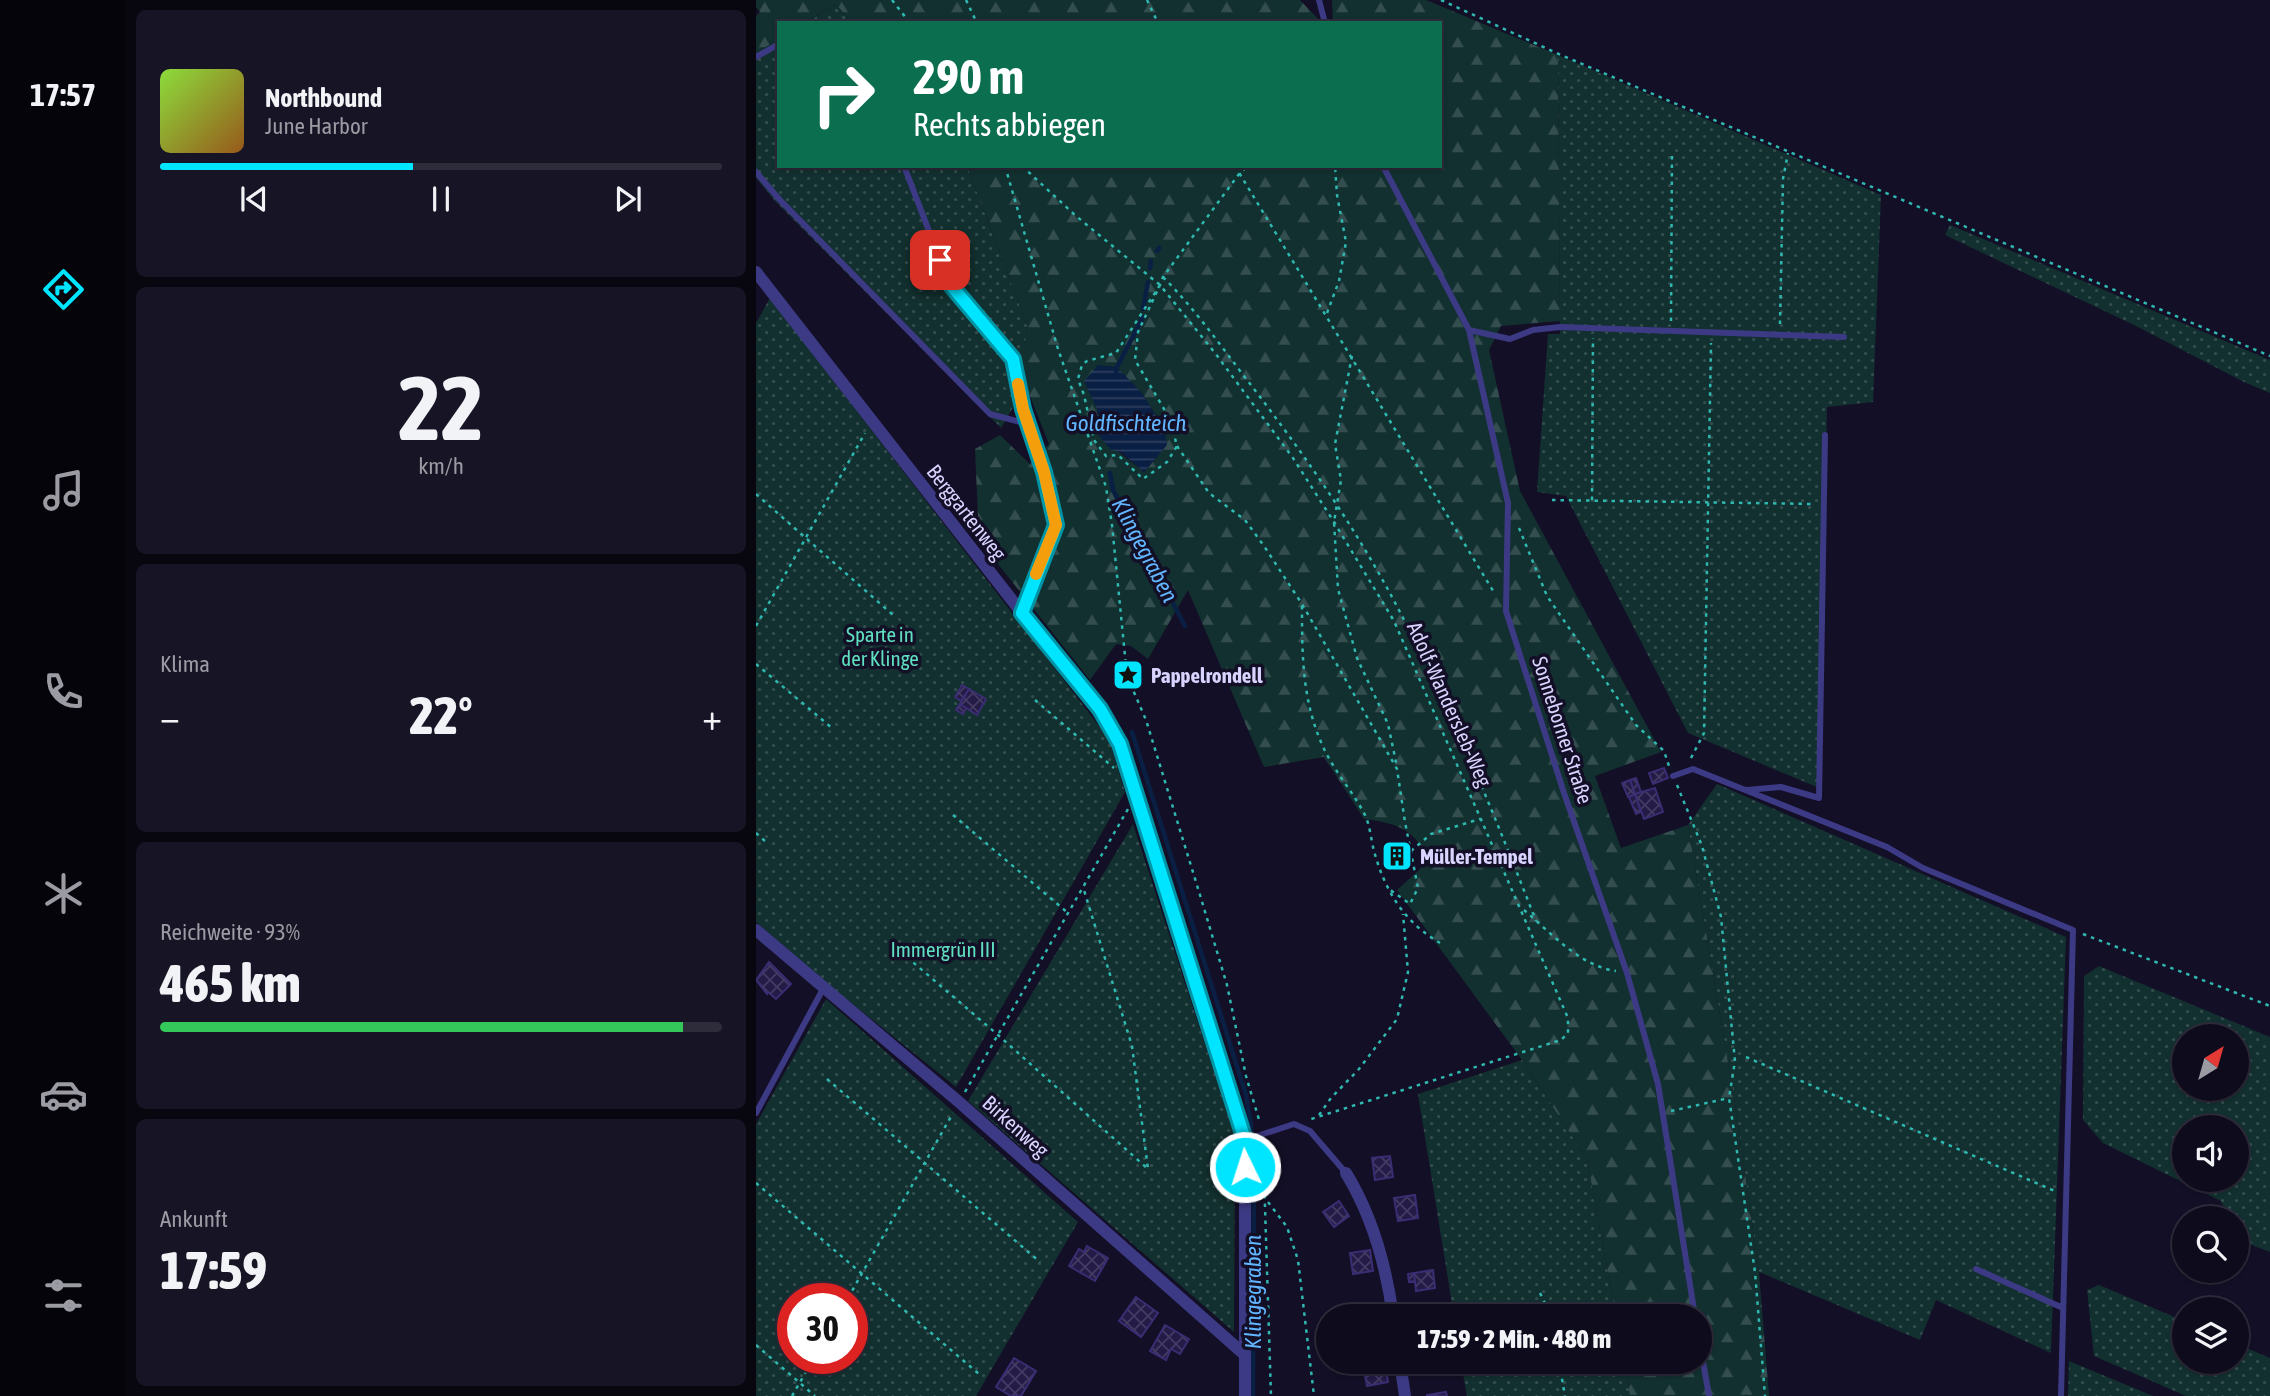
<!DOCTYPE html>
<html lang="de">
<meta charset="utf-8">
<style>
body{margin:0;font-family:"Asap Condensed",sans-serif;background:#171425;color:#f1f3f6;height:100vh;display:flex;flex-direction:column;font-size:26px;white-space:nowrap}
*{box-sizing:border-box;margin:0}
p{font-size:23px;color:#9b9ba3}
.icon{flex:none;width:38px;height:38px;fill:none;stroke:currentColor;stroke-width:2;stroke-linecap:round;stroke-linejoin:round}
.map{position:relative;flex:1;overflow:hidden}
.side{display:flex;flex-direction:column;gap:10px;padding:10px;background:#08060f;width:630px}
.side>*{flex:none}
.top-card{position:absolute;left:21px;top:21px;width:665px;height:147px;border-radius:0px;box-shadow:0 2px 5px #0004,0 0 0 2px #2e2b3b;background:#0b6e4f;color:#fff;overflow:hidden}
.needle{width:46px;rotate:37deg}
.buttons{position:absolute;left:1416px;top:1024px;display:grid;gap:14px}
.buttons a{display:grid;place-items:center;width:77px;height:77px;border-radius:50%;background:#0e0b1c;box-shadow:0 2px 5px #0004,0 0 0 2px #2e2b3b;font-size:35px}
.speed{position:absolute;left:21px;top:1283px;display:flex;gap:14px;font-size:35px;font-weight:700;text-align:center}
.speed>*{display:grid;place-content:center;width:91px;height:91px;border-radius:50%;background:#0e0b1c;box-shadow:0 2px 5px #0004,0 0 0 2px #2e2b3b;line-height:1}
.speed .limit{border:10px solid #d22;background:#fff;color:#111}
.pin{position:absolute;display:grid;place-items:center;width:60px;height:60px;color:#fff;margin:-30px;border-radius:14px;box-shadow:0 4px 10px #0006}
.me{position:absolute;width:77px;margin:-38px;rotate:356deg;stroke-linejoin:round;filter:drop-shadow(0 0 5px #0008)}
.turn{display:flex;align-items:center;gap:24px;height:147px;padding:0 21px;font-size:32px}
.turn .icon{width:91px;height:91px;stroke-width:2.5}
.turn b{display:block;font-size:49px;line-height:60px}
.big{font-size:52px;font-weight:800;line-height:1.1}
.side .tile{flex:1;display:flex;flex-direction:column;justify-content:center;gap:10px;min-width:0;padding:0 24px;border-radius:10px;background:#171425}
.side .dial{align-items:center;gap:0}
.dial b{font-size:91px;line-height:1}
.song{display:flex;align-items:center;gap:21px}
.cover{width:84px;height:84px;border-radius:10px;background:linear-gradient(135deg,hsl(90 70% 55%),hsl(30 70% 35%))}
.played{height:7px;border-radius:4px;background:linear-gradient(90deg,#00e5ff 45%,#2e2b3b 45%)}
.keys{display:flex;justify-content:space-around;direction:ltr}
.heat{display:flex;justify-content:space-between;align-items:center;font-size:38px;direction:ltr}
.charge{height:10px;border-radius:5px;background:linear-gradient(90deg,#34c759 93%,#2e2b3b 0)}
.trip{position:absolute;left:560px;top:1304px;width:396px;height:70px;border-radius:35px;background:#0e0b1c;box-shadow:0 2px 5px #0004,0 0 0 2px #2e2b3b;font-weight:800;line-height:70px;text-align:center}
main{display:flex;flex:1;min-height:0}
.tab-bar{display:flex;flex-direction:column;width:126px;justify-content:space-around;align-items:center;background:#06040b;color:#9b9ba3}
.tab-bar .icon{width:49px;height:49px}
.tab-bar .active{color:#00e5ff}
.tab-bar b{font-size:32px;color:#f1f3f6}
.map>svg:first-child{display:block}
.grass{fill:url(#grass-dots);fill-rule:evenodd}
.forest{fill:url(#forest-firs);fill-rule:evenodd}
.water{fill:url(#water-rules)}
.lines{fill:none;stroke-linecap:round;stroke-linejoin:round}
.stream{stroke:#0a1f44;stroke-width:4.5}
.building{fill:url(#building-cross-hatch);stroke:#3b2d73;stroke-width:2}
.path{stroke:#2fb8b0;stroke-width:2.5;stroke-dasharray:3.5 5;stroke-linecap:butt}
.service{stroke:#3d3a85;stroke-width:6}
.minor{stroke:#3d3a85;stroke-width:12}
.route-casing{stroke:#0095a6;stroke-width:18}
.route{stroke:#00e5ff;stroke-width:12}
.slow{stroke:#f59e0b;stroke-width:12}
.labels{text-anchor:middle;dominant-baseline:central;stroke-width:7;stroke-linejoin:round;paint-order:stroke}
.street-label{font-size:21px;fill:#d9d4ff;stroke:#130f26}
.park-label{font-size:21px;fill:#5fe0c0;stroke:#130f26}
.poi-label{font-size:21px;font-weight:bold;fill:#d9d4ff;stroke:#130f26;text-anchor:start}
.water-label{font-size:23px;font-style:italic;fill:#62b6ff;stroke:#130f26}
</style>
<main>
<nav class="tab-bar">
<b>17:57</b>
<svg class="icon active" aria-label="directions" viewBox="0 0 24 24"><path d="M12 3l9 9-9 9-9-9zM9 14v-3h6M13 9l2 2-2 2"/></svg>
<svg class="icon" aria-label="music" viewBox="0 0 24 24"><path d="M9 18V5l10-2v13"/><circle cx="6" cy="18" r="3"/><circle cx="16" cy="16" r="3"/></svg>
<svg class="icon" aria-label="phone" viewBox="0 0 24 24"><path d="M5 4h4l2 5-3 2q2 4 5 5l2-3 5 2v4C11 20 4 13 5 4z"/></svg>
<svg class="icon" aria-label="climate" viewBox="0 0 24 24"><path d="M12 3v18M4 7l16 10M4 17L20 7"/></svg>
<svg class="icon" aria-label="car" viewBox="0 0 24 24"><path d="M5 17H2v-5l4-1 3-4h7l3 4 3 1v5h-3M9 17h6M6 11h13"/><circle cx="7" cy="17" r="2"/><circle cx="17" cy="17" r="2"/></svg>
<svg class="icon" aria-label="filters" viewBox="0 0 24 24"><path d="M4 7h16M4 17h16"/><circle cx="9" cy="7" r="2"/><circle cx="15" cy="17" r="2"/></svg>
</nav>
<section class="side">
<div class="tile">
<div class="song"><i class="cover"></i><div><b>Northbound</b><p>June Harbor</p></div></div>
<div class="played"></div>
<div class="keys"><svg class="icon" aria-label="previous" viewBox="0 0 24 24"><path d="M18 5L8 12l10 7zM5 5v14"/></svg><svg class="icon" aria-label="pause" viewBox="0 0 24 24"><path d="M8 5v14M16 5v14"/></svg><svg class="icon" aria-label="next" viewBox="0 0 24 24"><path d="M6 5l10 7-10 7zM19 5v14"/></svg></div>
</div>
<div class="tile dial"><b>22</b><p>km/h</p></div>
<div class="tile"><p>Klima</p>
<div class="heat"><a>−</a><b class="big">22°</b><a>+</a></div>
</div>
<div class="tile"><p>Reichweite · 93%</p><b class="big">465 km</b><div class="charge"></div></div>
<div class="tile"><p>Ankunft</p><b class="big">17:59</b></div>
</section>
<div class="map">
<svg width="1514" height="1396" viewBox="0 0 1514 1396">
<defs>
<pattern id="grass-dots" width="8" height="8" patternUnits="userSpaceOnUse" patternTransform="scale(1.75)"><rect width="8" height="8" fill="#12302f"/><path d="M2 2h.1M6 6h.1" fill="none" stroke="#344d4e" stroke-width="1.8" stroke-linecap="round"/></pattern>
<pattern id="forest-firs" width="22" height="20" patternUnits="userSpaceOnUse" patternTransform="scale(1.75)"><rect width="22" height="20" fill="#12302f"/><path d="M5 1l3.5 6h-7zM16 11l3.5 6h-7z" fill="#344d4e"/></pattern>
<pattern id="water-rules" width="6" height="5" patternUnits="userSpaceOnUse" patternTransform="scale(1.75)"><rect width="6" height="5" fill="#0a1f44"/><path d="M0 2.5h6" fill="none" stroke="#2d3f60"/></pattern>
<pattern id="building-cross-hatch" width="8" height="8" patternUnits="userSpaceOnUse" patternTransform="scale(1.75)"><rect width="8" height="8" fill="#241b47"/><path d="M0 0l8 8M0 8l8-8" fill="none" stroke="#433b63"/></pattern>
</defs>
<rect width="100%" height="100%" fill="#130f26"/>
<path class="grass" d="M80,4L96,23H50Z
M23,39V166H211L271,325L265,394L245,428L19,201L0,178V53Z
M802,55L1125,195L1117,402L1071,407L1063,788L932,733L810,496L781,492L792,334H804Z
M1194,225L1514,360V393L1488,382L1380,326L1189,235Z
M14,298L353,739L369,792L200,1087L73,985L0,922V323Z
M961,784L1310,937L1295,1353L1180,1300L1164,1340L1003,1272L979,1104L932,825Z
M377,824L479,1136L478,1332L212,1101Z
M1343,966L1514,1037V1252C1494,1244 1480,1243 1480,1218H1472L1465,1201L1347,1143L1327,1120L1328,976ZM1428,1036H1480V1088H1428ZM1428,1127H1480V1180H1428Z
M70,999L322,1222L220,1396H0V1124ZM37,1298H96V1358H37Z
M766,1060L831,1159L860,1316H698L662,1094Z
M1343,1285L1428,1321V1362H1480L1481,1344L1514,1358V1396H1430L1338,1356L1331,1290Z
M1313,1361L1397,1396H1312Z
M705,1362H868L874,1396H711Z"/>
<path class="forest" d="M0,0H544L566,23H96L80,4L49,23H23V39L0,53V16L4,12L0,7Z
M576,0H670L802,55L804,321L745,326L733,350L764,491L905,752L839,776L865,848L932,825L979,1104L1003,1272L1013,1396H874L868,1362H943V1316H860L831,1159L766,1060L641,890L664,869L668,851C655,827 634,822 608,819L568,757L508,767L432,590L392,659L375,646L360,644L334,680L223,540L219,449L244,435L274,464L293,444L266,376L271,325L211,166H684V23H577ZM361,368L386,393L408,429L401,457L388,472L343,436L341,409Z"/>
<path class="water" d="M342,365L361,367L386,393L408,429L411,445L388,472L365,452L355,450L343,436L341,409L328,381Z"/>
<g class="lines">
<path class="stream" d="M401,251L403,248
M394,268L395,261
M387,309L392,282
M360,372L361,367L387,317
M354,473L357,490L429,626
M376,732L490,1095L496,1131
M497,1396L498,1146"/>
</g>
<path class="building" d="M206,685L213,689L205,701L199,697Z
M213,689L230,699L221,715L204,704Z
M204,704L210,708L207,714L200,710Z
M908,768L912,778L897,784L893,773Z
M880,778L885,792L879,794L874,780Z
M874,780L879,794L872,797L866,783Z
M899,788L907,812L888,819L879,794Z
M879,794L885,812L880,814L873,797Z
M635.5 856a5.5 5.5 0 1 1 11 0a5.5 5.5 0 1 1-11 0Z
M13,962L35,984L20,999L12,992L11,994L0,980Z
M634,1156L637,1177L619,1180L616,1158Z
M659,1195L662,1218L642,1221L638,1198Z
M583,1201L593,1216L578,1227L567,1212Z
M331,1246L352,1258L339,1281L313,1266L323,1249L328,1252Z
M614,1250L617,1271L597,1274L594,1253Z
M677,1270L679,1288L660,1291L658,1273Z
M658,1273L659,1281L653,1282L652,1274Z
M380,1297L402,1313L385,1337L363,1321Z
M621,1303L623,1316H603L601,1305Z
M681,1311V1316H665L664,1313Z
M409,1325L433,1339L424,1354L415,1349L410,1360L394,1351Z
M258,1358L280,1371L265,1396H255L240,1387Z
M629,1362L632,1382L611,1386L607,1365Z
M668,1362H689V1366L669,1368Z
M690,1392L691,1396H671V1395Z"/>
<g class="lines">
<path class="path" d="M136,0L154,23
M210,0L221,23
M391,0L402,23
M685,0L805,55L1514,356
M249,166L302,349L350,487L356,525L371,676L390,720L444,895L471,985L490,1076L504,1123
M266,166L320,216L404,285L459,353L537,458L578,522L638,621L812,1018V1033L805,1040L552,1120
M479,166L739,594
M407,277C439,309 464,345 491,380C549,455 605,535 648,620C699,717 740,819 780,921
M404,285L360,353L331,361L326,365L322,379L328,395L338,440L350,456L362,455L387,479L411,462L421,446L414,419L379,360L382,332L404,285L407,277L483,174L492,166
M571,313L583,281L590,242L581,195L579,166
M915,321L916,151
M1024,324L1027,179L1032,153
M596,356L579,444L585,480L578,522L582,589L601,658L632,724L641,767
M421,446L453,493L489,520L508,546L546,604L641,769L649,822L662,888L654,904L633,889
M0,494L137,615
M796,500L1059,504
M836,500L837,338
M763,528L791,596L880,725L908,751L913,766
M546,606C546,653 546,698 565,742C576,769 596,790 609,815C614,825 615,840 618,851C629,891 648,922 684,943
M0,626L109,433
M0,664L76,728
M279,700L358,768
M935,758L948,733L955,343
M921,785L946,846L965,917L979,1061L973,1098L999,1272L1009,1396
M197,815L312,913
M0,833L10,842
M655,851L675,834L724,819
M768,910C795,933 824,966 860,971
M1327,934L1514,1006
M138,946L242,1035L392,1169L376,1046L327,887
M990,1057L1301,1192
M71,1079L284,1262
M209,1092L372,809
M915,1111L973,1098
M563,1115L575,1098L603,1069L641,1019L652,972L647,914
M507,1144L515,1396
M0,1183L223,1374
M512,1202L531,1227L542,1260L558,1396
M784,1293L795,1316
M92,1298L197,1113
M0,1345L59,1396
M803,1362L809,1396
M36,1396L58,1358"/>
<path class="service" d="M563,0L569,23
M0,57L23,44
M148,166L193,283L257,359L267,409L288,472L300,525L267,612
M627,166L713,330L752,503L750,611L808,793L871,973L902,1084L939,1316
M0,172L23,199L234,414L272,424
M713,330L754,339L777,330L804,327L1088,337
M917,776L937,769L1131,847L1167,868L1317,930L1305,1396
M991,790L1025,787L1063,798L1069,435
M0,1113L67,989
M489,1140L538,1124L554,1131L590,1173
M1220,1269L1307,1308
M943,1339L953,1396"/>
<path class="minor" d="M0,272L266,613L344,709L364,744L489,1140V1396
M0,930L203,1102L489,1355
M590,1173C617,1217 630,1265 637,1316
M644,1362L649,1396"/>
</g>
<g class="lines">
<g class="route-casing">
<path id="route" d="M184,260L193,283L257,359L267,409L288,472L300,525L266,613L344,709L364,744L489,1140V1167"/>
</g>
<use href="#route" class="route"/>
<path class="slow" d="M262,384L267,409L288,472L300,525L280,574"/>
</g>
<defs>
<g id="sight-square" transform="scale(1.575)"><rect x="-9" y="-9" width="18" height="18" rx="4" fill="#00e5ff" stroke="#130f26"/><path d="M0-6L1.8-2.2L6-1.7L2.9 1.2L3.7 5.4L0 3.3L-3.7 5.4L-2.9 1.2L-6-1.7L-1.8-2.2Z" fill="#111"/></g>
<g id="building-square" transform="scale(1.575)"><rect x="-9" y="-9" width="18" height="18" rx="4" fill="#00e5ff" stroke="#130f26"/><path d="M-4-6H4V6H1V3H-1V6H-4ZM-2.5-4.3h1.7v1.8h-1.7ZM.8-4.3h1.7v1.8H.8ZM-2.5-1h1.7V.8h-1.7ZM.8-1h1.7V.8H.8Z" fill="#111"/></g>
</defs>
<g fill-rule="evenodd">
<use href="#sight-square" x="372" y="675"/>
<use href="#building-square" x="641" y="856"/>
</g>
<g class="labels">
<g class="street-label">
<text transform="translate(211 512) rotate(52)">Berggartenweg</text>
<text transform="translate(694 704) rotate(66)">Adolf-Wandersleb-Weg</text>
<text transform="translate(807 730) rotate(72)">Sonneborner Straße</text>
<text transform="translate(260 1126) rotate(42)">Birkenweg</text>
</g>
<g class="park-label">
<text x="124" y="634">Sparte in<tspan x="124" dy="24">der Klinge</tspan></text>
<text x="187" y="949">Immergrün III</text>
</g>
<g class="poi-label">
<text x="395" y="675">Pappelrondell</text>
<text x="664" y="856">Müller-Tempel</text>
</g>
<g class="water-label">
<text x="370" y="423">Goldfischteich</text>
<text transform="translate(389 550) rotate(62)">Klingegraben</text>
<text transform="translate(497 1292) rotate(-90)">Klingegraben</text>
</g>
</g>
</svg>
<div class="buttons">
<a><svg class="needle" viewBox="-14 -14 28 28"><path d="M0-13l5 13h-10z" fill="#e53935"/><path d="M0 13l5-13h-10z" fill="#9b9ba3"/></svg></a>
<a><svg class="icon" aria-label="sound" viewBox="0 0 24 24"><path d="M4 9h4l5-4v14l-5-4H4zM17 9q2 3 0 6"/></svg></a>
<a><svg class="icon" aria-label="search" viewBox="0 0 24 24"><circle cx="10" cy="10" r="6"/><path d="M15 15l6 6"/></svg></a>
<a><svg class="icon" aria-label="layers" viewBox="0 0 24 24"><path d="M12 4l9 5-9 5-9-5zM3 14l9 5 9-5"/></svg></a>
</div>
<div class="speed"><div class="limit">30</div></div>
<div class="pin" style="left:184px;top:260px;background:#d93025"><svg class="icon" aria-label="arrive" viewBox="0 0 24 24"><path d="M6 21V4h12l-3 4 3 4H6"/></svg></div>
<svg class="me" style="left:489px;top:1167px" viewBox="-20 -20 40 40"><circle r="17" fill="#00e5ff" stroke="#fff" stroke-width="3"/><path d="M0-11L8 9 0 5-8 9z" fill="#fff"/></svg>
<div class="trip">17:59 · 2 Min. · 480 m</div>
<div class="top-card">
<div class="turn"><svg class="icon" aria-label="right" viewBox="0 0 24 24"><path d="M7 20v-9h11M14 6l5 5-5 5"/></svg><div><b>290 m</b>Rechts abbiegen</div></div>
</div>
</div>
</main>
